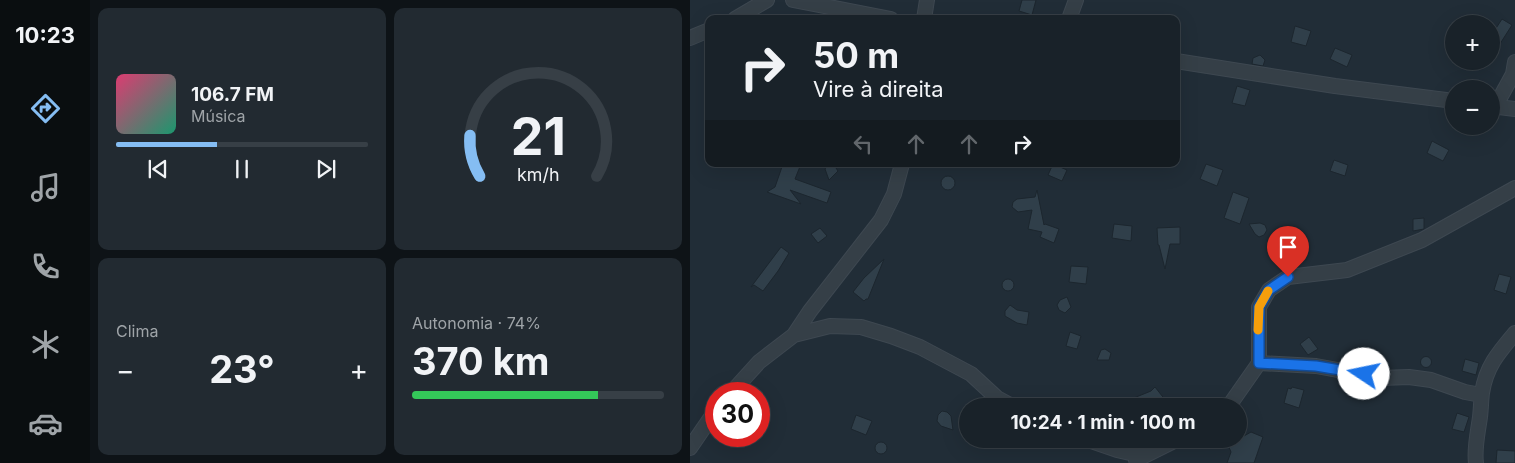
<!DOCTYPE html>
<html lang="pt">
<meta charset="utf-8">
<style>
body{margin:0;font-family:Inter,sans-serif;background:#222a31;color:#f1f3f6;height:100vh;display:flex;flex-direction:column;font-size:19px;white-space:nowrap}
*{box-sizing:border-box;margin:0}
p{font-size:16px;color:#9fa4a8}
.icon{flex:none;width:28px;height:28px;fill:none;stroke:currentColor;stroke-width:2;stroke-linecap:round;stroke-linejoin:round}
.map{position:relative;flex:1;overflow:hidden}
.side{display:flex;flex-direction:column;gap:8px;padding:8px;background:#0e1317;width:600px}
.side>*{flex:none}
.banner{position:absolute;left:15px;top:15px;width:475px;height:152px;border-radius:10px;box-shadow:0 5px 20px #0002,0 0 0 1px #373f46;background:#192229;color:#f1f3f6;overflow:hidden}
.fabs{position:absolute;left:755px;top:15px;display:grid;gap:10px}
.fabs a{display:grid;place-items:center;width:55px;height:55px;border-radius:50%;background:#192229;box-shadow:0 5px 20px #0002,0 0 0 1px #373f46;font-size:25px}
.speed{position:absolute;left:15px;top:382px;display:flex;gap:10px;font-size:25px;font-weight:700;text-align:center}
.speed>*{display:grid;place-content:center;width:65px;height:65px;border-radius:50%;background:#192229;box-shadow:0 5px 20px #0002,0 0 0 1px #373f46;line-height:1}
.speed .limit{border:8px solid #d22;background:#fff;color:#111}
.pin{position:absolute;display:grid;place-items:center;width:42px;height:42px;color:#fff;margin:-51px -21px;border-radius:50% 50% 50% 0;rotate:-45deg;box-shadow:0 0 5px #0007}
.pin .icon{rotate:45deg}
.me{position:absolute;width:55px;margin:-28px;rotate:281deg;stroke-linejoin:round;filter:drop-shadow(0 0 4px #0008)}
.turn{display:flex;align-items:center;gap:18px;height:105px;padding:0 25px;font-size:22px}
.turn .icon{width:65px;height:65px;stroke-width:2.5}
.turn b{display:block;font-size:35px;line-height:42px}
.lanes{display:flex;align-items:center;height:48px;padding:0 25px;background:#0003;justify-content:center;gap:25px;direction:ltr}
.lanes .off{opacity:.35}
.big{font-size:38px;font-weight:700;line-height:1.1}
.side .widget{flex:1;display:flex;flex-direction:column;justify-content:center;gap:8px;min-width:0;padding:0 18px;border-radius:10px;background:#222a31}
.side .dial{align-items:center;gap:0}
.dial svg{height:130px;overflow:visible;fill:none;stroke:#373f46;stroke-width:7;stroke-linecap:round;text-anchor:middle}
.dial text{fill:#f1f3f6;stroke:none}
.song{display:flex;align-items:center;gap:15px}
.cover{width:60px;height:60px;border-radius:8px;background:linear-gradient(135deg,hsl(340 70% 55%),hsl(160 70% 35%))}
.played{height:5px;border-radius:2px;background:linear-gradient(90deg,#85bdf3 40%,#373f46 40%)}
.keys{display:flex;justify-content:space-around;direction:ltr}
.heat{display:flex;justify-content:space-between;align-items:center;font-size:28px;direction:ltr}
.charge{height:8px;border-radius:4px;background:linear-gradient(90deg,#34c759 74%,#373f46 0)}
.side .tiles{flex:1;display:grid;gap:8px;grid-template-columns:repeat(2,1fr)}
.trip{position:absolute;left:269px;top:398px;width:288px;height:50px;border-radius:25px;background:#192229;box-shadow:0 5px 20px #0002,0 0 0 1px #373f46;font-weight:700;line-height:50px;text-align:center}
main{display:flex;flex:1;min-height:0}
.tab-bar{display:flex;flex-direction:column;width:90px;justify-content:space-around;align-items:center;background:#0a0e10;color:#9fa4a8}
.tab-bar .icon{width:35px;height:35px}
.tab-bar .current{color:#85bdf3}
.tab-bar b{font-size:22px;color:#f1f3f6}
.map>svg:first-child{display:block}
.building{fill:#303f4a;stroke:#1c262e}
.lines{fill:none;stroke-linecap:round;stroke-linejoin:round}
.minor-casing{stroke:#3e4851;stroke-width:16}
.minor{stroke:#353f47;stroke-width:14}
.route-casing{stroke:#114b97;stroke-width:12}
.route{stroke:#1a73e8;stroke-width:9}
.slow{stroke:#f59e0b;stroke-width:9}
</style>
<main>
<nav class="tab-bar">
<b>10:23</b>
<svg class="icon current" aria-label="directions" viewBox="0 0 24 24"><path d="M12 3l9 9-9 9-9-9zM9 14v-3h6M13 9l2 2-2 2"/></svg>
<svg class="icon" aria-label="music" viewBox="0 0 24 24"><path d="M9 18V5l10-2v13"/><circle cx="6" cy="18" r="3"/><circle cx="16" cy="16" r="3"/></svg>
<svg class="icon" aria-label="phone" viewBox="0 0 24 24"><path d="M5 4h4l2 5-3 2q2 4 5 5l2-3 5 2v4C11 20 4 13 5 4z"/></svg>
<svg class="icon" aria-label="climate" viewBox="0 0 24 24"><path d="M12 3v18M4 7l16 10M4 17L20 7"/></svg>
<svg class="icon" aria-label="car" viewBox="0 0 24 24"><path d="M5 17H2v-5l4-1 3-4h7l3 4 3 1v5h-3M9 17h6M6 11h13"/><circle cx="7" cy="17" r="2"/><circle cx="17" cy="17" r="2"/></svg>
</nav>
<section class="side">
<div class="tiles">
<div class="widget">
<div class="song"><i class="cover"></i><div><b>106.7 FM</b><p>Música</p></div></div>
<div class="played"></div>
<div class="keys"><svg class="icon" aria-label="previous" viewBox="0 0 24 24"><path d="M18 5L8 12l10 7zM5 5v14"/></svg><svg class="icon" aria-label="pause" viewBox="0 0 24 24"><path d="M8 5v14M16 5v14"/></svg><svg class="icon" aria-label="next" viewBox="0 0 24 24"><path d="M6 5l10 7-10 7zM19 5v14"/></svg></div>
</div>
<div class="widget dial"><svg viewBox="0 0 100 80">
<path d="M14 69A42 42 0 1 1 86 69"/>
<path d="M14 69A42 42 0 0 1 8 44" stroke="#85bdf3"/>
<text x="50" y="56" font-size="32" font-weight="700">21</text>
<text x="50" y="72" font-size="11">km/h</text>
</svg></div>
<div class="widget"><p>Clima</p>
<div class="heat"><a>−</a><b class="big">23°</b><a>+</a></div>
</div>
<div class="widget"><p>Autonomia · 74%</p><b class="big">370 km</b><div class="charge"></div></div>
</div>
</section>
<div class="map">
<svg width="825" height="463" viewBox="0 0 825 463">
<rect width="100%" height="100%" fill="#212d37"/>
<path class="building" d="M332,0H346L342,15L329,11Z
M812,19L822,25L801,58V36Z
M605,26L621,31L616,46L601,42Z
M645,48L662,55L657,67L640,59Z
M570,55L575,60L573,66L562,64L563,58Z
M547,86L560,90L555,106L542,103Z
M742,141L759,150L753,161L737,153Z
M644,160L658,165L655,176L640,171Z
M93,164H111L105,179L141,192L137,203L100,190L111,204L77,192L85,187Z
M138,164L144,165L148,171L139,180L135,169Z
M363,164L377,170L372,181L358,175Z
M516,164L533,170L527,186L510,179Z
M251 183a7 7 0 1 1 14 0a7 7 0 1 1-14 0Z
M347,190L354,225L355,224L369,229L364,243L350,237L352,232L338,229L342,210L328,212L322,207L323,202L327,199L345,197Z
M543,192L559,198L550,224L534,218Z
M734,218V229L723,231V219Z
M570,223L575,225L577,230L574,235L569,237L565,234L559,224Z
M424,224L442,226L441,241L422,238Z
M490,227V244H480L475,269L469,245H468L467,228Z
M130,228L137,236L128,243L121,234Z
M91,247L99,253L88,271L73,291L64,285L61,287Z
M194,259L178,299H176L174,301L163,292L174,278Z
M381,266L398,267L396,284L379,282Z
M809,274L821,277L816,294L804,290Z
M312 285a6 6 0 1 1 12 0a6 6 0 1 1-12 0Z
M377,297L381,307L375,313L369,310L367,305L370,300Z
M320,305L327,310L339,312L337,325L327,323L315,316V311Z
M380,332L391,336L387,349L376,346Z
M619,337L628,349L618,355L610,344Z
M415,349L421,353L419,360H407L411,350Z
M730.5 362a5.5 5.5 0 1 1 11 0a5.5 5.5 0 1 1-11 0Z
M775,359L789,363L786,375L772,371Z
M465,387L480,406H424L461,391Z
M602,387L614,390L609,408L594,403L598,388L601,389Z
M252,411L257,412L261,416L263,430L251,426L247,421L248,415Z
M767,413L779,417L774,432L762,429Z
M166,415L182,421L176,435L161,429Z
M561,432L573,437L564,463H537L541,452L538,445Z
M185 448a6 6 0 1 1 12 0a6 6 0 1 1-12 0Z
M807,450L825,451V463H806Z"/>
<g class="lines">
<g class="minor-casing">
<path id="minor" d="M103,0L201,19
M45,19L77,0
M234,19L237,0
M379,19L386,0
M0,38L19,30
M486,61L645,86L764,101
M801,106L825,109
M805,107L823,74L825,62
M104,335L140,326L171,327L201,336L230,347L281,374L307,398L322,406
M569,363V307L579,290L598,277L657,270L732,240L825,188
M40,394L69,362L104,335L120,311L191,220L204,194L212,164
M536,406L541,403L569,363L626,366L691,378L719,377L741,380L775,392L791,395
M395,439L427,450L453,456
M0,448L26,410
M446,460L488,439
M786,463C784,448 788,432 790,417C791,409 791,401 792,393C796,367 808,353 825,333"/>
</g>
<use href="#minor" class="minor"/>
</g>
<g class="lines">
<g class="route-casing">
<path id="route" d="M598,277L579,290L569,307V363L626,366L674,374"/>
</g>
<use href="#route" class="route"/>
<path class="slow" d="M568,330L569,307L578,291"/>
</g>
</svg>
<div class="fabs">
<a>+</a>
<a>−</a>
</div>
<div class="speed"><div class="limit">30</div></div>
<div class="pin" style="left:598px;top:277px;background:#d93025"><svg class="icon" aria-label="arrive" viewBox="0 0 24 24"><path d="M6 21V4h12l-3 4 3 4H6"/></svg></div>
<svg class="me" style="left:674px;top:374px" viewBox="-20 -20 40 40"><circle r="19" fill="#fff"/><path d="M0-13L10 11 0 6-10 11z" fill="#1a73e8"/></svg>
<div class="trip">10:24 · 1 min · 100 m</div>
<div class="banner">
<div class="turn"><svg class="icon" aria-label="right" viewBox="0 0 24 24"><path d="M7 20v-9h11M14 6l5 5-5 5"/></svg><div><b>50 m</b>Vire à direita</div></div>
<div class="lanes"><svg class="icon off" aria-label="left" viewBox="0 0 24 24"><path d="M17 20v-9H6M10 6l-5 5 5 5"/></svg><svg class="icon off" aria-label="ahead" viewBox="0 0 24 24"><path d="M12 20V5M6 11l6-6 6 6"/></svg><svg class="icon off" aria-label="ahead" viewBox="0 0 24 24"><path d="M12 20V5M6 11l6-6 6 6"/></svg><svg class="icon" aria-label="right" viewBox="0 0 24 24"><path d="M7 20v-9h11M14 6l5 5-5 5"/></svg></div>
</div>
</div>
</main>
